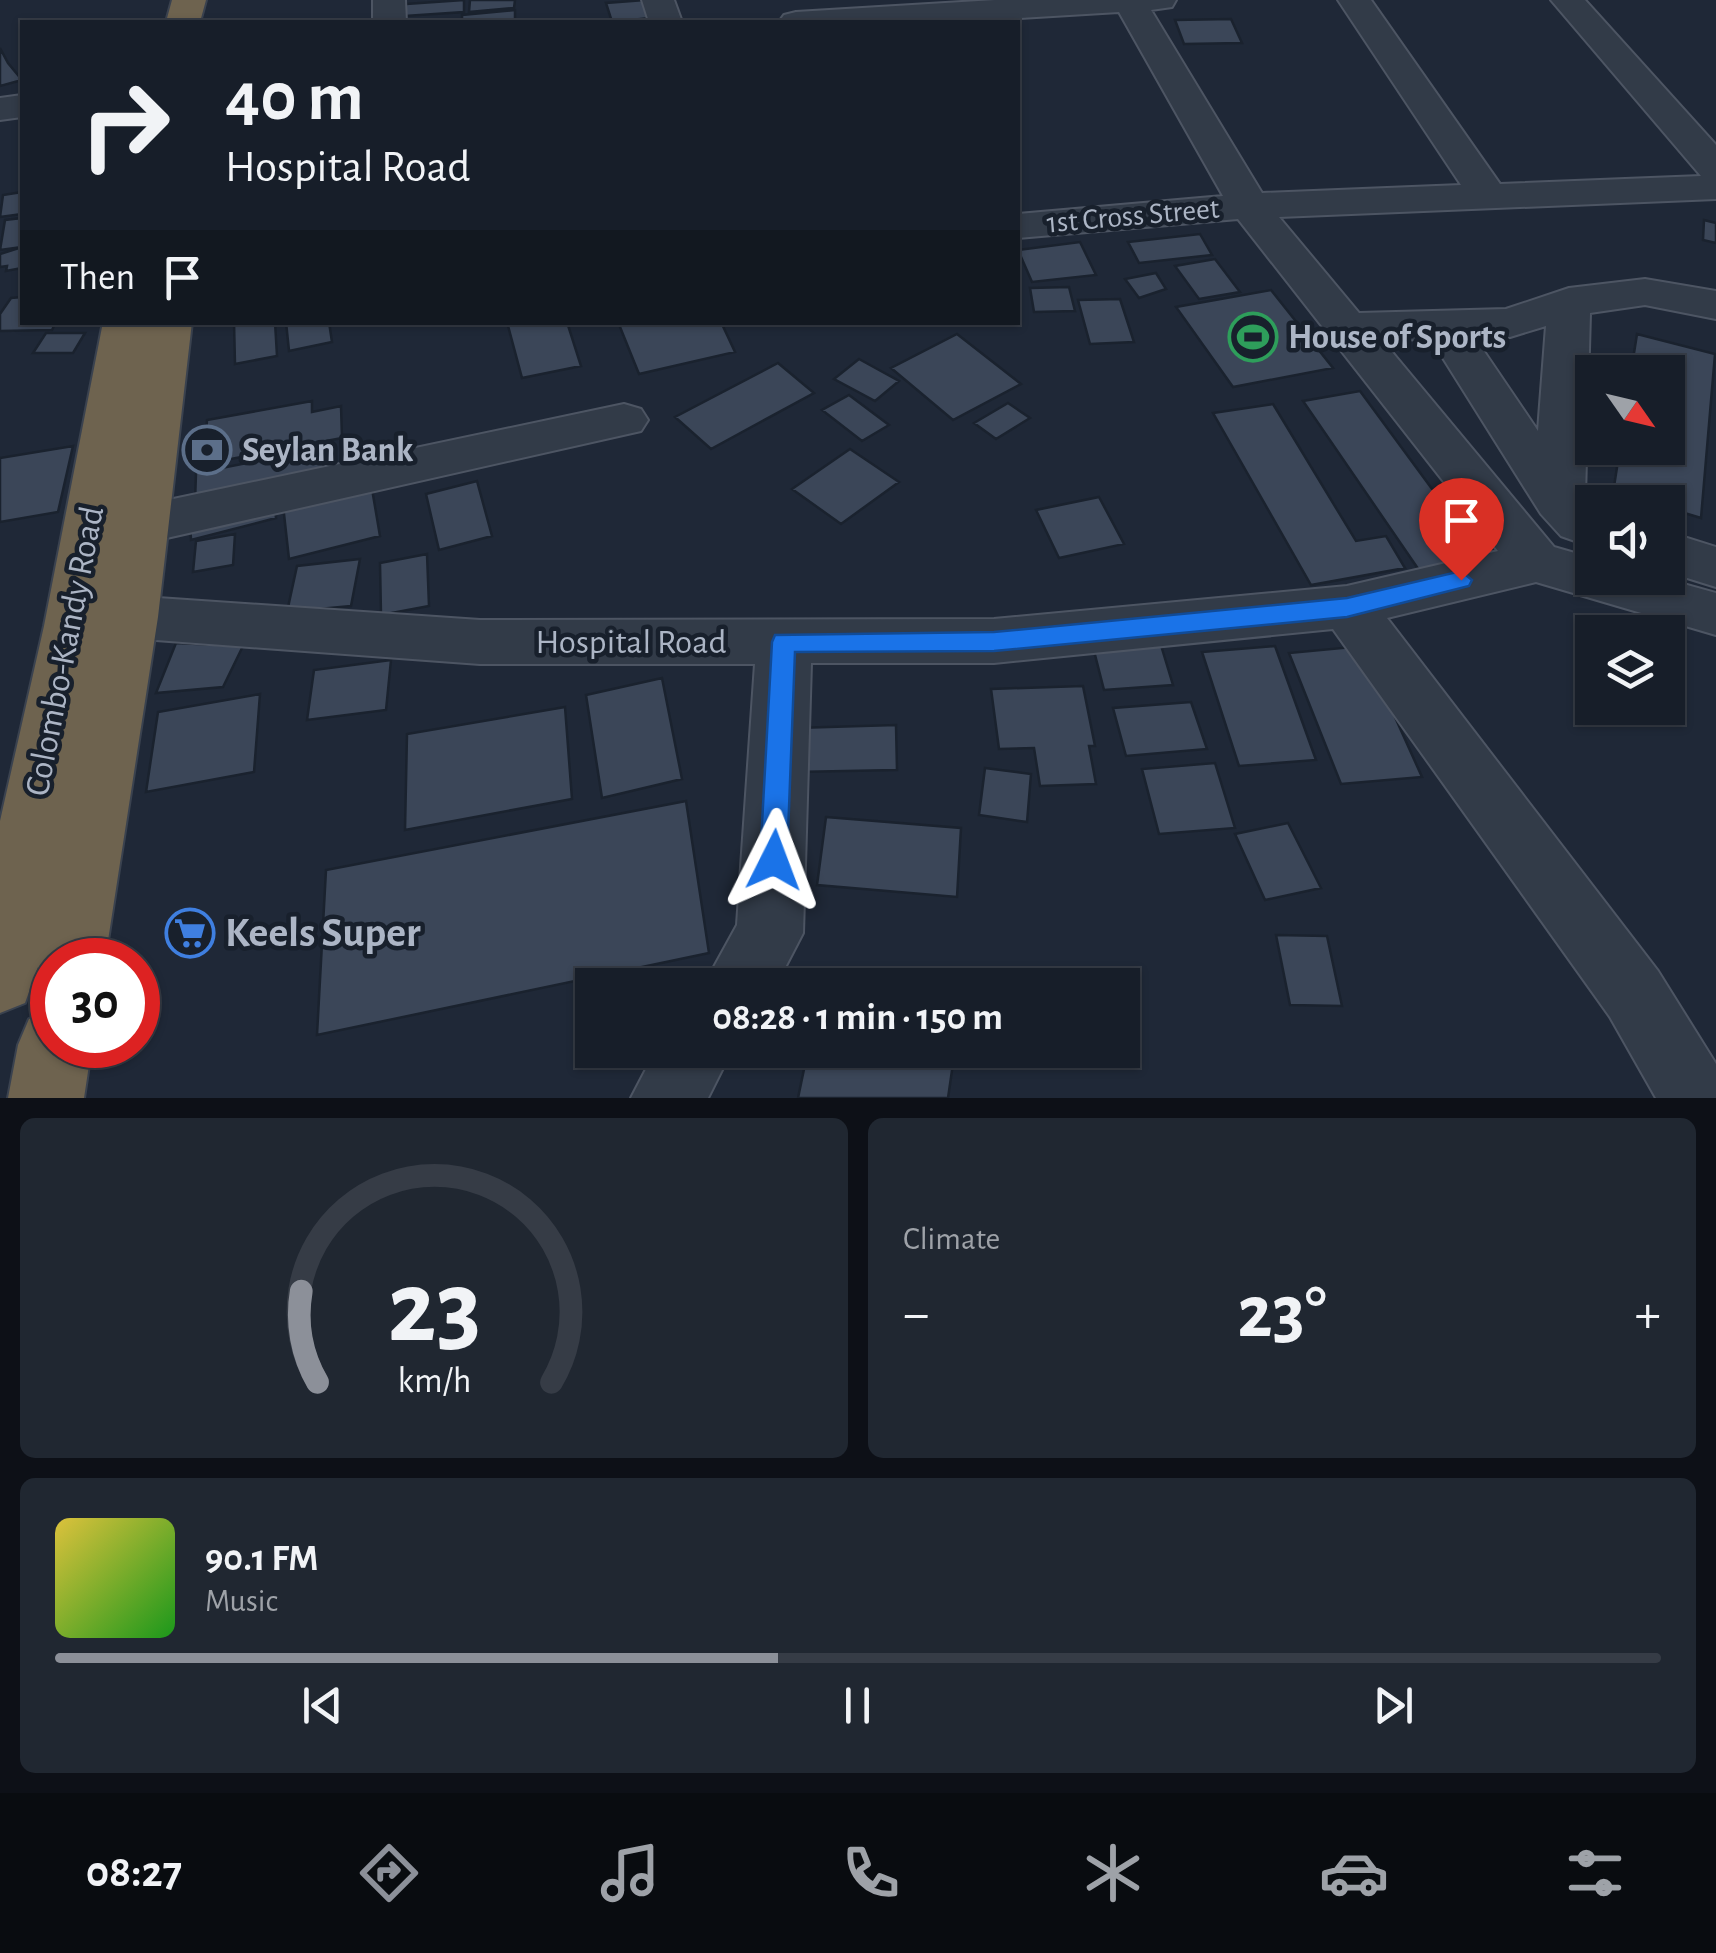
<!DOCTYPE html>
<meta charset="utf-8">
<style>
body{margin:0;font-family:"Alegreya Sans",sans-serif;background:#202731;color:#f1f3f6;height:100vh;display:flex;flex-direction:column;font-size:38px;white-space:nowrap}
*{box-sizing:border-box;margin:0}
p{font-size:32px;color:#9ea2a8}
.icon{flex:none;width:55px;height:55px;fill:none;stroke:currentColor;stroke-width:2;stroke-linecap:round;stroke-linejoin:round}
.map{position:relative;height:1098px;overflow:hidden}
.details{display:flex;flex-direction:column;gap:20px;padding:20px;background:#0d1017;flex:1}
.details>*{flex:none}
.guide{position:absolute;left:20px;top:20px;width:1000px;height:305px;border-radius:0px;box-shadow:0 2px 8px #0004,0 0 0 2px #363c46;background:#171e29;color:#f1f3f6;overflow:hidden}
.needle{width:65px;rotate:124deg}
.controls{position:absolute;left:1575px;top:355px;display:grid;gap:20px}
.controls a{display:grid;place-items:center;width:110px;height:110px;border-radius:0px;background:#171e29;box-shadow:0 2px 8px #0004,0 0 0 2px #363c46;font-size:50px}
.speed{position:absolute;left:30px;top:938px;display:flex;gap:20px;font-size:50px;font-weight:700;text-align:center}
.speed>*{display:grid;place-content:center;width:130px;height:130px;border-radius:50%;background:#171e29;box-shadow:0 2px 8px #0004,0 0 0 2px #363c46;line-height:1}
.speed .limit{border:15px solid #d22;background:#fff;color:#111}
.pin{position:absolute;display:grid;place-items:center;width:85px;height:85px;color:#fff;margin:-102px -42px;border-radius:50% 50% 50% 0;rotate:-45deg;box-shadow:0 0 10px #0007}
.pin .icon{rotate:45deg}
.me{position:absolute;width:110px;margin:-55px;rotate:3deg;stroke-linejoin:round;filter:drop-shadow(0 0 8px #0008)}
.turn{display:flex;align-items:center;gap:35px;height:210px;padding:0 40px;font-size:45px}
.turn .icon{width:130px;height:130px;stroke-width:2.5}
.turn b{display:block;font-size:70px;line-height:85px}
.then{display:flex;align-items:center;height:95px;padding:0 40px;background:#0003;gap:20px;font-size:38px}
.big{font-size:75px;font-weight:600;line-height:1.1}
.details .card{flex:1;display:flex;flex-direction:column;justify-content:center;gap:15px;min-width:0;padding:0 35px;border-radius:15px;background:#202731}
.details .dial{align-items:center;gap:0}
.dial svg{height:260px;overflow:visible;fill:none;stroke:#363c46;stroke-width:7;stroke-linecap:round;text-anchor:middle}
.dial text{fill:#f1f3f6;stroke:none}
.song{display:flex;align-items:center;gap:30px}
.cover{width:120px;height:120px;border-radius:15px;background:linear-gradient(135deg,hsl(50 70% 55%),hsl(120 70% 35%))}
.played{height:10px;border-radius:5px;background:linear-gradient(90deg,#8c9099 45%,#363c46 45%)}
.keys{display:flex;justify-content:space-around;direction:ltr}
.heat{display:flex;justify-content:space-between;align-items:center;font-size:55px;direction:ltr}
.details .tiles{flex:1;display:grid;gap:20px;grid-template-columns:1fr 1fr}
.card:last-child{grid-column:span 2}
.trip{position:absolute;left:575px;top:968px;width:565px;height:100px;border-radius:0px;background:#171e29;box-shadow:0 2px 8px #0004,0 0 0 2px #363c46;font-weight:600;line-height:100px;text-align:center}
.tabs{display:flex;height:160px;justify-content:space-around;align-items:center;background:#090c10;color:#9ea2a8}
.tabs .icon{width:70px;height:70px}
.tabs .active{color:#8c9099}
.tabs b{font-size:45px;color:#f1f3f6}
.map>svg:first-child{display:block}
.building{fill:#3b4658;stroke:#1a222e;stroke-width:2.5}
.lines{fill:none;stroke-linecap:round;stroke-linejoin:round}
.minor-casing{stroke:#4d5563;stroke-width:4}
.highway-casing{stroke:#3a424f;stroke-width:4}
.minor{fill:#323b48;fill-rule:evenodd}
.highway{fill:#6e634f;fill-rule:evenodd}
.route{fill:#1a73e8;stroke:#114b97;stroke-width:2.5}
.labels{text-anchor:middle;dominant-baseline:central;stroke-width:9;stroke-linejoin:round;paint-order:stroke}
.far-street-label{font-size:30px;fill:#acb5c5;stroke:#18202c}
.poi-label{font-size:35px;font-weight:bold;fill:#acb5c5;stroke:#18202c;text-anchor:start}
.street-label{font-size:35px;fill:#acb5c5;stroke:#18202c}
.near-poi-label{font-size:42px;font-weight:bold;fill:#acb5c5;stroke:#18202c;text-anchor:start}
</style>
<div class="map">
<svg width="1716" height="1098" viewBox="0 0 1716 1098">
<rect width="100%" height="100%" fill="#1f2837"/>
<path class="building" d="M464,0V12L405,16L406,4Z
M470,0H515L514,8L469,12Z
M645,0L650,18L612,22L606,3Z
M515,10V22H462V15Z
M1231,19L1242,43L1184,44L1175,20Z
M0,48L8,63L22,80L0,86Z
M22,192V214L0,217L3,195Z
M22,218V247L0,250L5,220Z
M1704,220L1716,223V243L1703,240Z
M1200,234L1212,255L1139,263L1128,242Z
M1080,242L1096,275L1032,282L1018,250Z
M22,247V268L6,271L7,266L0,267V254Z
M1215,259L1240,292L1199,299L1175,266Z
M1156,273L1166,289L1139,298L1125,279Z
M1069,287L1075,311L1034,312L1030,288Z
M1271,290L1333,368L1233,387L1176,307Z
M22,297V322H56L52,330L0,331V314L11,298Z
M1120,299L1134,342L1090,344L1078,300Z
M234,322H275L277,356L235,364Z
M286,322H329L332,342L289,351Z
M507,322H567L581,366L522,378Z
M618,322H721L735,352L639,374Z
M46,333H85L73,353H33Z
M957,334L1021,384L953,420L891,368Z
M1637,334L1715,354L1701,518L1668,508V502H1647L1613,493L1620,448H1668V372H1631Z
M859,359L899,381L875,401L834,379Z
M778,363L814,393L711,449L675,417Z
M1360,391L1485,561L1421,573L1303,401Z
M849,395L889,425L862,441L822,410Z
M312,401V412L341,406L342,438L204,464L207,420Z
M1008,403L1030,418L996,439L974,423Z
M1273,404L1356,541L1386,536L1405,568L1311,585L1213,413Z
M73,446L58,512L0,522V458Z
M323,448L324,475L195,502L196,473Z
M850,449L899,482L841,524L792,489Z
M477,481L492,536L439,550L426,494Z
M371,483L380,536L289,559L283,505Z
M1099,497L1124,544L1059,558L1036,510Z
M274,499L276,518L191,540L190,520Z
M235,534L233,565L193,572L196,541Z
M427,554L429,606L381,615L380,563Z
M360,559L351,606L287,612L297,566Z
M1160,642L1173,685L1104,690L1093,647Z
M176,643L243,646L223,687L156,693Z
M1275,646L1316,760L1239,766L1202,652Z
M1363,646L1422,777L1341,784L1289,653Z
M391,660L386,710L307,720L314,670Z
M662,678L682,779L602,798L586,695Z
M1083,686L1095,746H1089L1096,784L1040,786L1034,748L999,749L991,689Z
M260,694L254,772L146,792L158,712Z
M1191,702L1207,749L1126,756L1113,708Z
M565,707L572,799L405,830L407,734Z
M896,725L897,770L794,772L795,728Z
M1215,763L1235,828L1159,834L1142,769Z
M985,768L1031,774L1027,822L979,815Z
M686,801L709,953L317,1035L326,870Z
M826,817L961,828L957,897L817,885Z
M1288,823L1321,888L1265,900L1235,834Z
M1276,935L1327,936L1342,1006L1290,1005Z
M808,1050H955L948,1098H798Z"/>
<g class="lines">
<g class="minor-casing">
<path id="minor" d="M373,0H405L406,22H373Z
M642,0H674L682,22H649Z
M995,0H1176L1172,7L1151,10L1262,193L1461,185L1338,0H1371L1500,184L1701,176L1551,0H1585L1716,145V199L1279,217L1359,313L1506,309L1569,288L1645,279L1716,291V319L1645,305L1590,313L1585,496L1592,505V547L1561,536L1541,514L1431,339L1382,340L1554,547L1592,558V578H1662L1716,593V635L1536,582L1387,618L1658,971L1716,1064V1098H1656L1610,1017L1333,629L994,663H811L803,933L776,985H704L737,925L755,664H480L129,638L88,645L69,638L60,623L69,608L129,596L480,620L994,619L1347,586L1498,551L1238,219L1018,238V214L1223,196L1119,12L953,22H779L784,15L796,12ZM1546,326L1538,431L1475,338L1510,337Z
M22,95V117L0,120V98Z
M624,404L641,409L648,420L641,431L140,544L122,538L114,525L122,512L140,506Z
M1668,532L1716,547V587L1668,572Z
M656,1050H732L708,1098H631Z"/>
</g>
<g class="highway-casing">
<path id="highway" d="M172,0H206L200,22H166Z
M103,322H192L158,617L105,960H52V987L45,984L38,967L25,1003L0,1013V821L44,626Z
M52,1009V1045H92L84,1098H8L18,1045L29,1019Z"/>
</g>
<use href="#minor" class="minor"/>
<use href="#highway" class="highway"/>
</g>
<path class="route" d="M1461,571L1472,580L1469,586L1347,617L994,651L795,652L787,860L783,869L774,873L764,869L760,860L772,642L775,635L994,632L1347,598Z"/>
<defs>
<g id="stadium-ring" transform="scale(2.5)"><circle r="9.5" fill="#18202c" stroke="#2e9e5b" stroke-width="1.5"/><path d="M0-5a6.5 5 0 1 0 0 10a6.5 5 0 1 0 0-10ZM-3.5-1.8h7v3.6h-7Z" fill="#2e9e5b"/></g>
<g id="bank-ring" transform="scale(2.5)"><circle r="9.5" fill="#18202c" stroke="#5c6f8a" stroke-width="1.5"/><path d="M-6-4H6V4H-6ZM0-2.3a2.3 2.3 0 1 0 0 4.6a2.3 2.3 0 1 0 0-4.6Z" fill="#5c6f8a"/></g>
<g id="supermarket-ring" transform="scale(2.5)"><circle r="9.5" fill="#18202c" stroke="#3f7fe0" stroke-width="1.5"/><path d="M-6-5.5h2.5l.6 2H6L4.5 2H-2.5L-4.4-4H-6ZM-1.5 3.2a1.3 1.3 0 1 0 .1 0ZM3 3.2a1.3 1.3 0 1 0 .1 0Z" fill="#3f7fe0"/></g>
</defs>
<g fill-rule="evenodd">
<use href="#stadium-ring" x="1253" y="337"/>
<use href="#bank-ring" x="207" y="450"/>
<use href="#supermarket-ring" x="190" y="933"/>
</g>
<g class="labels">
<g class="far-street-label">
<text transform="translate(1133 216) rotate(-5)">1st Cross Street</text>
</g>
<g class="poi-label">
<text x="1288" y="337">House of Sports</text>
<text x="242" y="450">Seylan Bank</text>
</g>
<g class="street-label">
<text x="631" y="642">Hospital Road</text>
<text transform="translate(65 651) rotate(-79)">Colombo-Kandy Road</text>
</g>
<g class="near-poi-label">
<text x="225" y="933">Keels Super</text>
</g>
</g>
</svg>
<div class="controls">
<a><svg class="needle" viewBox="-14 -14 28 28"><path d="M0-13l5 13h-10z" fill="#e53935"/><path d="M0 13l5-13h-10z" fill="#9ea2a8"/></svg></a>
<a><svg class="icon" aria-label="sound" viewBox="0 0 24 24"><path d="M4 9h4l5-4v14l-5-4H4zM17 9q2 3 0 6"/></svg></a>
<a><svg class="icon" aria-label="layers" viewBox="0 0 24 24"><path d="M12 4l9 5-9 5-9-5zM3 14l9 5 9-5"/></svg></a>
</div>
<div class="speed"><div class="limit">30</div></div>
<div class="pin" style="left:1461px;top:580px;background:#d93025"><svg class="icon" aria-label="arrive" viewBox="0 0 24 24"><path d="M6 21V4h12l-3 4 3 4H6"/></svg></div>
<svg class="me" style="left:774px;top:860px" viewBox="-20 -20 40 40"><path d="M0-17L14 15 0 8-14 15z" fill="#1a73e8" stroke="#fff" stroke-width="4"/></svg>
<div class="trip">08:28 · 1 min · 150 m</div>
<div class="guide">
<div class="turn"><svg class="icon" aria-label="right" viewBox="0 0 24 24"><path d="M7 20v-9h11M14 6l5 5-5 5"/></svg><div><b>40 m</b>Hospital Road</div></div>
<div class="then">Then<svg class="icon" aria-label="arrive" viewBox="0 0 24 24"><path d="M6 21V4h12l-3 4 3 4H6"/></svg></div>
</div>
</div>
<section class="details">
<div class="tiles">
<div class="card dial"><svg viewBox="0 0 100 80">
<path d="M14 69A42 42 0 1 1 86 69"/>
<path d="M14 69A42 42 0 0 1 9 41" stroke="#8c9099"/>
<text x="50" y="56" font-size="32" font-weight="700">23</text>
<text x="50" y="72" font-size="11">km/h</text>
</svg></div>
<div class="card"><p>Climate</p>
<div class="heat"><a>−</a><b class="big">23°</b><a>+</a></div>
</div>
<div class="card">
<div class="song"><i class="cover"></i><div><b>90.1 FM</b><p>Music</p></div></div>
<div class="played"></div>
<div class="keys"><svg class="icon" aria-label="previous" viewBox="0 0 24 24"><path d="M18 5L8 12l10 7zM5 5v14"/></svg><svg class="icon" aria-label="pause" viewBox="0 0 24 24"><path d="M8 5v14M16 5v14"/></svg><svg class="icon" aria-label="next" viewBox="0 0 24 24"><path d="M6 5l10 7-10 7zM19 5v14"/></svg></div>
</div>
</div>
</section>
<nav class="tabs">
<b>08:27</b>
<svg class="icon active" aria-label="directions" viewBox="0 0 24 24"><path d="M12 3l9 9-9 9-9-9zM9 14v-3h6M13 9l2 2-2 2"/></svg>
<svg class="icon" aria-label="music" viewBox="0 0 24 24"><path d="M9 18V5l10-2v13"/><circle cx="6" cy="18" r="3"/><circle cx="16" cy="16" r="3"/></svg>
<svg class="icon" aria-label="phone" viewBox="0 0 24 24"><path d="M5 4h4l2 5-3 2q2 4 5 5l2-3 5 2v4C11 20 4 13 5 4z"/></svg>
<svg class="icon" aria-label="climate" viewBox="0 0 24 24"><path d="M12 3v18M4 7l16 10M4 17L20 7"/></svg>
<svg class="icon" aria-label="car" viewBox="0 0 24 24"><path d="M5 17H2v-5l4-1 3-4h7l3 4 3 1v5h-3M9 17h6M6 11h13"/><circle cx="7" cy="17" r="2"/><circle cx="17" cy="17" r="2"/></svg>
<svg class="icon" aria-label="filters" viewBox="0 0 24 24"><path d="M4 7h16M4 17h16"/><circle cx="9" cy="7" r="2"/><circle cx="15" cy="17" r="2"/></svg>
</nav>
